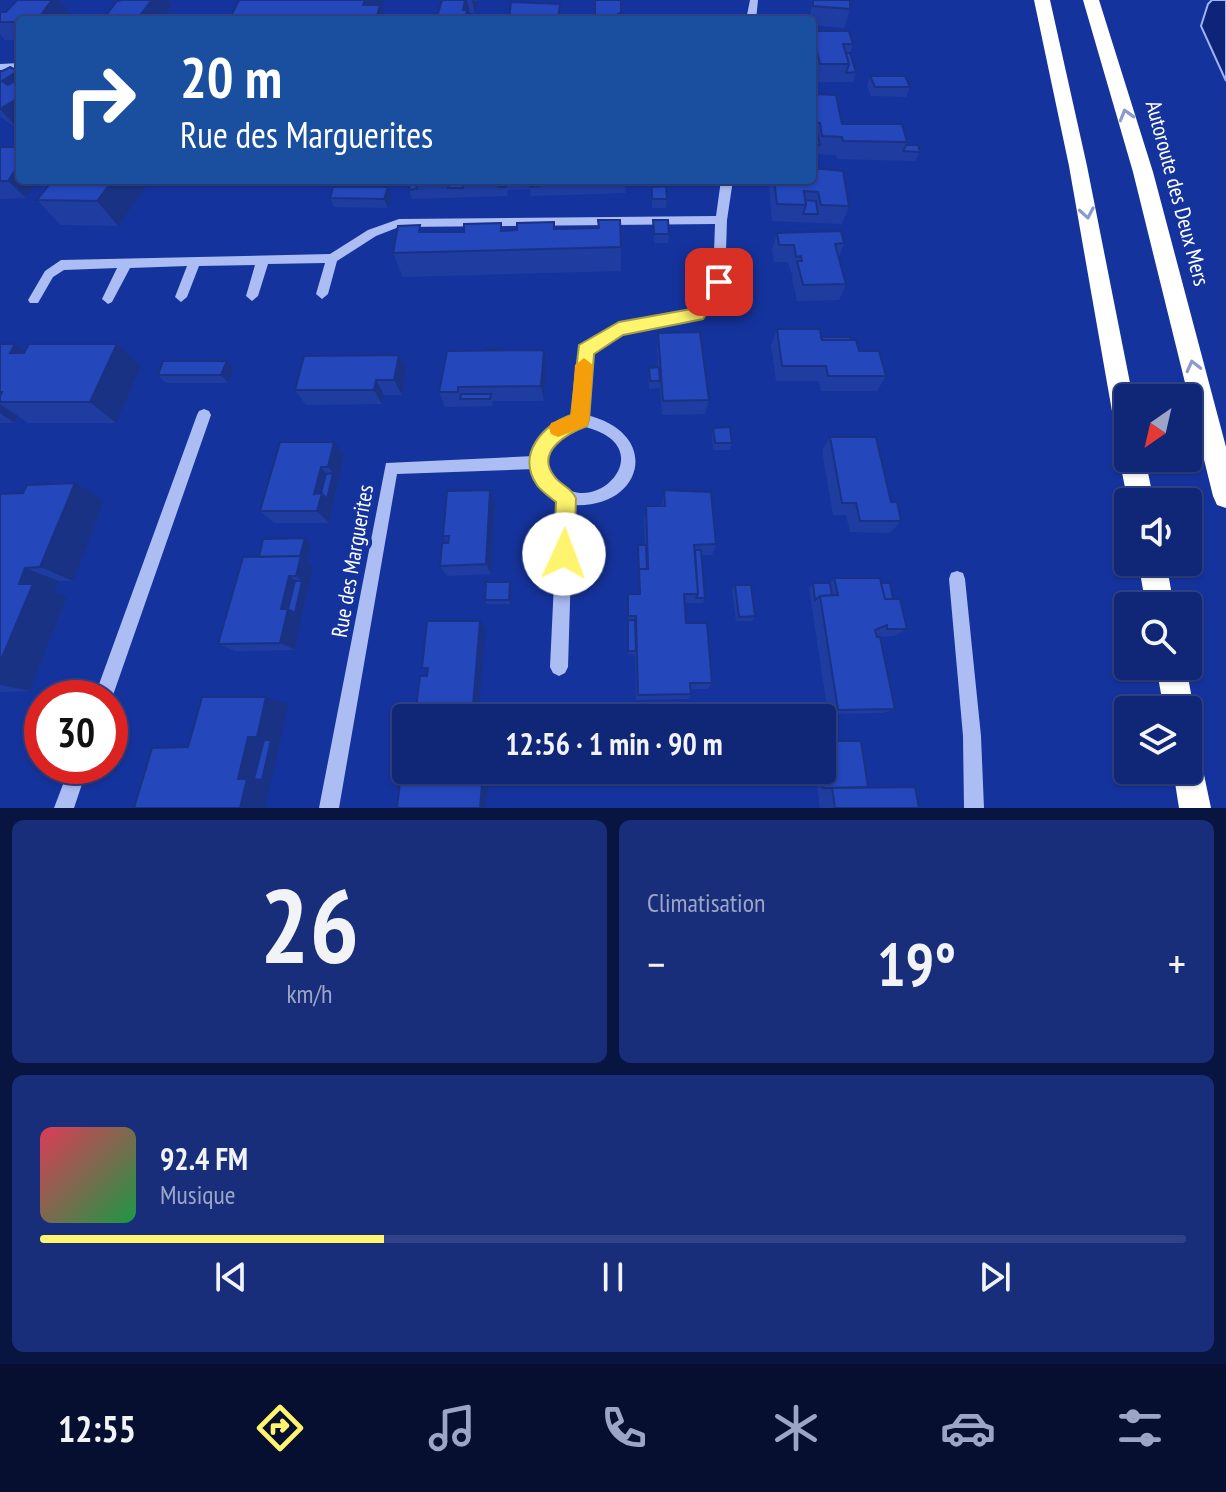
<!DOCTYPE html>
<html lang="fr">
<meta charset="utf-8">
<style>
body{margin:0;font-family:"PT Sans Narrow",sans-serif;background:#192e7b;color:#f1f3f6;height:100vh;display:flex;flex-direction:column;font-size:30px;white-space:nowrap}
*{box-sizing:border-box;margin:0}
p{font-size:26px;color:#9ca5c5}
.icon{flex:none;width:44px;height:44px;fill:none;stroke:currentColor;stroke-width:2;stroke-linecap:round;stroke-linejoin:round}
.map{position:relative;height:808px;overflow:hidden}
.panel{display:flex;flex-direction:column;gap:12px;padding:12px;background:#091541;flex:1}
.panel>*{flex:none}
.hud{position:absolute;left:16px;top:16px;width:800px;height:168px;border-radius:8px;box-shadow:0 2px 6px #0004,0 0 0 2px #304388;background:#1a4fa0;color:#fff;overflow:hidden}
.needle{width:52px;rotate:214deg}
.tools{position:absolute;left:1114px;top:384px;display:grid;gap:16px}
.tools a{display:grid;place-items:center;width:88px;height:88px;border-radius:8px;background:#102676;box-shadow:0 2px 6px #0004,0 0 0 2px #304388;font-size:40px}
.speed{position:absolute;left:24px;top:680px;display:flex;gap:16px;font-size:40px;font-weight:700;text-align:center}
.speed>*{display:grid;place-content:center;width:104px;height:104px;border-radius:50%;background:#102676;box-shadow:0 2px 6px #0004,0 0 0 2px #304388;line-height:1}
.speed .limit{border:12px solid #d22;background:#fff;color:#111}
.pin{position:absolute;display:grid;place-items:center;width:68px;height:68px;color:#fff;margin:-34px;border-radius:16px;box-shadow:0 4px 12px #0006}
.me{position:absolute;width:88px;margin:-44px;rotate:2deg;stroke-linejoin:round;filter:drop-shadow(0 0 6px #0008)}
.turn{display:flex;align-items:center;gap:28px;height:168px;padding:0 32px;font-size:36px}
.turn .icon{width:104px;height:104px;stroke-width:2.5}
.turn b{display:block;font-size:56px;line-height:68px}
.big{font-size:60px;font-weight:700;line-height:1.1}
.panel .tile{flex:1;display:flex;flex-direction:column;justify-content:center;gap:12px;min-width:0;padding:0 28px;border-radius:12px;background:#192e7b}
.panel .dial{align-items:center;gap:0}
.dial b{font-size:104px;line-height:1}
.song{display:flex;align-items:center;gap:24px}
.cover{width:96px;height:96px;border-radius:12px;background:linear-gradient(135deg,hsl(350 70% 55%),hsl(140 70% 35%))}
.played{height:8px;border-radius:4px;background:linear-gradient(90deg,#fff46e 30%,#304388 30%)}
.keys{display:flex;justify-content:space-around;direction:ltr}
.heat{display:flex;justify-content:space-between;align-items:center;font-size:44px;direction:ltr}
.panel .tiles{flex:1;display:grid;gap:12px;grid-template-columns:1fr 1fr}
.tile:last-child{grid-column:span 2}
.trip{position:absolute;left:392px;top:704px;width:444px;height:80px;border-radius:8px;background:#102676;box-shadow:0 2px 6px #0004,0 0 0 2px #304388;font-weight:700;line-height:80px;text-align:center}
.dock{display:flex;height:128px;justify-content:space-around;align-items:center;background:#060f2f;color:#9ca5c5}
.dock .icon{width:56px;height:56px}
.dock .on{color:#fff46e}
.dock b{font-size:36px;color:#f1f3f6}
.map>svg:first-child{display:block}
.water{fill:#0e2479;stroke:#9eb4f6;stroke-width:2}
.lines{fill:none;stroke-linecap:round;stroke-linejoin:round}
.minor{fill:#acbdf3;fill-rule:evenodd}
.highway{fill:#fff;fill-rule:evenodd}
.wall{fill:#1f3da1}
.shaded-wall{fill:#193283}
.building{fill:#2447bb;stroke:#193283;stroke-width:2}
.oneway{stroke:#8a99ce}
.route{fill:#fff46e;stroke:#a69f48;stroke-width:2}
.slow{fill:#f59e0b}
.labels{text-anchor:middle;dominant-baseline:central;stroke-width:8;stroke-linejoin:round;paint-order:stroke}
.street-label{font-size:22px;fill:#fff;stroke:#15339d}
</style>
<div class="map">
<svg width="1226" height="808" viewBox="0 0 1226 808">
<rect width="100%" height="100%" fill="#15339d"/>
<path class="water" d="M1212,0H1226V81L1201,26L1208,4Z"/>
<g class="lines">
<path class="minor" d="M750,0H758L756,20H746Z
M20,63V69L0,70V64Z
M721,180H733L727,220L725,282L702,319L622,334L591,353L587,415C663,434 643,509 573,505L568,667L565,673L559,676L553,673L550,667L558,499C545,493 539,482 534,469L397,474L339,808H319L386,463L534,456C538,434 556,426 573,417L580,346L619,324L693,311L713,281L715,224L399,227L376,236L337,261L328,294L322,299L316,294L325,263L268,264L258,296L252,301L246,296L255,265L199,266L187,297L181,302L175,297L187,266L130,268L112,302L108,304L102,299L117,268L64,270L53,277L38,303H30L28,300L45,271L61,260L330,254L368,230L399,219L716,216ZM581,426C665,444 597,520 559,483C552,477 548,470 548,461C549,442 567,434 581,426Z
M204,409L209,411L211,415L112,698L110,702V698H94L197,415L199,411Z
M957,571L963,573L965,579L981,736L984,808H964L963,736L949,579L951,573Z
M70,766H88L74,808H54Z"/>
<path class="highway" d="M1034,0H1050L1087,166L1133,398H1128V445L1119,442L1116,434L1069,166Z
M1083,0H1099L1153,172L1226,447V508L1217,505L1213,496L1133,172Z
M1128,448V458H1145L1154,502H1128L1119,458L1123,450Z
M1138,562H1166L1174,606H1146Z
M1156,666H1186L1194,710L1190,721L1188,710H1164Z
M1188,746L1199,751L1211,808H1179L1173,770H1188Z"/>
</g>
<path class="wall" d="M123,0H168L171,6L161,20H105L104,18Z
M442,0H478L475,14L470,13L469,18Z
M813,0L850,9L844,28L812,25V20H809Z
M0,12L69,13L64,20H20V40H5L0,34Z
M812,31L853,44L850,53L856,72L853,82H815L812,71Z
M18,71L20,74V125L16,127L0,117V72Z
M870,76L910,87L906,97L871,96L867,85Z
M812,94L842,124L907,142L906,145L920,152L915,161L837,159L836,155L812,154Z
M0,147L20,180H45L37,181L26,198L0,199Z
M151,180L118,226L61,225L37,200Z
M409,180H625L626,193L531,196L530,189L508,190L507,196L412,199L409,190L410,183Z
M770,180H812L849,206L842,224L772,221L769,186Z
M652,187L667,199L666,208H652Z
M391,196L388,208L334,207L330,198Z
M653,220L669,234L668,243H654Z
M501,223L503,230L555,229L621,247V271L403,277L393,253L422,232H464Z
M777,233L844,243L839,257L846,284L839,300L797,301L792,278L793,273H791L788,262H774L772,250Z
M777,329L821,337L851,340L859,351L886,376L877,391H821L819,381H776L771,345Z
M658,333L709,400L705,414L662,415L660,387L659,388L649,389L648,376L649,368H658L657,349Z
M0,344L25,351L141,366L116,423H28L18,416L14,423H0Z
M506,350H544L546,365L544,401H493L492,406L445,407L439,392Z
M399,355L406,370L402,395H384L382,404L306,405L295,390Z
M227,361L234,369L228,383H166L158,375Z
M713,428L732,443L730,450H713L712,435Z
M830,437L901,521L890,533L850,532L846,515H833L822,450Z
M280,442L344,455L329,523H274L260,511Z
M490,490L495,502L491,574L447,576L440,566L448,543L443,536Z
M664,490L716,544L712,555H702L705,598L703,603H685L686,623L712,683L708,689H691V694L688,699L636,700L635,655L628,654V594H639L638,551L645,545L644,518L646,506H662Z
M0,494L104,501L73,581H59L55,592L67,596L30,691L0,692Z
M305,538L311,544L307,561L313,566L295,650L235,651L218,644L259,557Z
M834,578L881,583L893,599L907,629L894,636L876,637L895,709L883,713L828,714L809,588L813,583H830Z
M510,582L512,586L511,604H487L485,600Z
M735,585L755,616L752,621H736L732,590Z
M815,770H822L919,808H820Z"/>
<path class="shaded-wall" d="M52,0H60L69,13L64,20H37Z
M152,0H168L171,6L161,20H138Z
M365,0H384L382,9L385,20H368L363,5Z
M465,0H467L470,13L469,20H465L463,10Z
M472,0L478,1L475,14Z
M18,71L20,74V125L16,127L0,109L2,81Z
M20,163V180L37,181L26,198L8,181Z
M113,180H151L118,226L97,201Z
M388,187L391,196L388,208L384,199Z
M15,344L44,366L10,353Z
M117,344L141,366L116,423L90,402Z
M544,350L546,365L544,401L541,386Z
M399,355L406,370L402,395L394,380Z
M227,361L234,369L228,383L221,375Z
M376,380L384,395L382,404L374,390Z
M0,404L18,416L14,423L0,413Z
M334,442L344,455L333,505L327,499L333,505L329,523L317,511L314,494L321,467L332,480L333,473L328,467Z
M75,483L104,501L73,581L40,567Z
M490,490L495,502L491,574L486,564Z
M305,538L311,544L307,561L313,566L302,617L295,613L302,617L295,650L280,643L281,609L289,576L301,585L302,581L296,576Z
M25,568L59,581L55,592L67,596L30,691L0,685V662L19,584Z
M510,582L512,586L511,604L509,600Z
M480,621L486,629L478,718H472Z
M266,697L288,704L280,742L257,737Z
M248,737L271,742V740L280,742L265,807L272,808H240L238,779Z
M483,773L489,774L486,808H480Z"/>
<path class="building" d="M17,0H52L37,20H20V22H0V12H6Z
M123,0H152L137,19L104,18L117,1Z
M239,0H365L363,5H380L376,20H229Z
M442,0H465L463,10H467L465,20H436Z
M595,0H621V12L618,14L627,20H600L595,15Z
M813,0H850V9L813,6Z
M511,2L560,4L558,20H509Z
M560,16H577V20H559Z
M812,31H849L853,44H843L849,64H820Z
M846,53H850L856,72L846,73L849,64Z
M10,67L18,71L2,81L8,85L20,78V97L0,109V72Z
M870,76H905L910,87H875Z
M812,94L836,95L842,124H902L907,142L843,141L842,137L822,136L820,123H812Z
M812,132H817L820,145H812Z
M906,145H918L920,152L903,151Z
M0,147H20V163L8,181H0Z
M812,168L843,171L849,206L821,205L818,192L804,191L806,205L777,204L774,180H812Z
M53,180H113L97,201L37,200Z
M530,180H537L538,186L530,187Z
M572,180H587V185H572Z
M617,180H625L626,184H617Z
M498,181H506V187H498Z
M449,182H462L463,188H448Z
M410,183H415L417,189L409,190Z
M666,186L667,199H652V187Z
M333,187H388L384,199L330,198Z
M805,200L816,201L818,214H803L806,205Z
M598,220H620L621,247L393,253L398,226L420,225L419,232H464V224L501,223V231L517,230V223L554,222V229L599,228Z
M653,220H668L669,234H654Z
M841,231L844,243L835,244L846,284L803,285L797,261H802L801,256L796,257L794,245H779L777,233Z
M777,329H820L822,340H856L859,351H879L886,376H828L826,366H782Z
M700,332L709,400L663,401L658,333Z
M821,337H850L851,340H822Z
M0,344H15L10,353H24L29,344H117L90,402H0V396L2,392H0Z
M485,349H505V350H485Z
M544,350L541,386L458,387V392H439L447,351Z
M399,355L394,380H376L374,390H295L304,356Z
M163,361H227L221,375H158Z
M659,367L660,381H650L649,368Z
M461,394H491L490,399H460Z
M730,427L732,443H715L713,428Z
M830,437H876L891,502H897L901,521H860L856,503H842Z
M280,442H334L328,467H321L314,494L322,493L317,511H260Z
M333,473L327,499L321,493L326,474Z
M75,483L40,567L25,568L19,584H33L0,662V494L23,493L27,485Z
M490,490L486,564L440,566L442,543H448L449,536H443L447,491Z
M664,490L711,492L716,544L694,545L698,594H684L686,623H707L712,683H690L691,694L638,695L636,616H628V594H640L639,569H648L646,506H665Z
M305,538L300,556L259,557L263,539Z
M638,545H646L647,569H639V574Z
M695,550H701L705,598H696L698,594Z
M301,556L296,576H289L281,609H288L280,643L218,644L243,557Z
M834,578H880L885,599H900L907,629H887V625L875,630L877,637H880L895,709L838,710L820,596L838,595Z
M295,581H302L295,613L288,609L287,613Z
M486,582H510L509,600H485Z
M813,583H830L832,595L820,596L815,600Z
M881,583H890L893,599H885Z
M735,585H751L755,616L739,617Z
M628,620H635L636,651H628Z
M427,621H480L472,718H406V743L402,744L406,717H415L420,676H427L428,668H422Z
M202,697H266L257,737H248L238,779H247L240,808H247H134L152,748L188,747Z
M495,717H529V718H495Z
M264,740H271L262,780L254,779Z
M822,741H861L868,787L823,788L820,770H822Z
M483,773L480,808H397L401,774Z
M915,787L919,808H835L832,788Z"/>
<defs><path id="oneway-chevron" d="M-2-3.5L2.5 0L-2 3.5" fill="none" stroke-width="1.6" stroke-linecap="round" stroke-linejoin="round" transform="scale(2)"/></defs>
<g class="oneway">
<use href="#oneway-chevron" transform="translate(1126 115) rotate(-106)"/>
<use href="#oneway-chevron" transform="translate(1087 213) rotate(80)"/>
<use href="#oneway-chevron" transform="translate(1193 366) rotate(-104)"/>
</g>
<path class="route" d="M719,276L727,282L703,319L623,335L594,354L589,420L587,426C568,433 535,451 554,476C560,485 571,487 576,498L574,554L571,562L564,564L557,562L554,554L556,502C550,497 541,491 537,485C516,454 543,425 571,415L579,345L619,322L691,309L713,278Z"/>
<path class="slow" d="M584,358L593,365L589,420L587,426L558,437L551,434L549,428L551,423L571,415L575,365Z"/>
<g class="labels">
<g class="street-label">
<text transform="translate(1178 193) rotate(75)">Autoroute des Deux Mers</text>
<text transform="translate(352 561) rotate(-80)">Rue des Marguerites</text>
</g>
</g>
</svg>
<div class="tools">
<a><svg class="needle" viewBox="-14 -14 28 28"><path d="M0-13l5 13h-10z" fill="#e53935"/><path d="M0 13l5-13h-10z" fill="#9ca5c5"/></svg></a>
<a><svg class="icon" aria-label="sound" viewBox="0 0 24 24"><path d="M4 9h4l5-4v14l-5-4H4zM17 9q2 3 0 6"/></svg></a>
<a><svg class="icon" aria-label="search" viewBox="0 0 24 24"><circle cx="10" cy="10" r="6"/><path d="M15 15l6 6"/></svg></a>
<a><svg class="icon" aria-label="layers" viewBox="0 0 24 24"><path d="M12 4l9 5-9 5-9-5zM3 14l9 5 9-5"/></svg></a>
</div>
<div class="speed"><div class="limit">30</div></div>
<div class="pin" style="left:719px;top:282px;background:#d93025"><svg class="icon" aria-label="arrive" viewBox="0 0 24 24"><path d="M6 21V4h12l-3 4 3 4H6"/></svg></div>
<svg class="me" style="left:564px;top:554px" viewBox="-20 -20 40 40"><circle r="19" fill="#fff"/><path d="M0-13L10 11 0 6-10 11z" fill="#fff46e"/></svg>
<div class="trip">12:56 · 1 min · 90 m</div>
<div class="hud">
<div class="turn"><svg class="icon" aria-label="right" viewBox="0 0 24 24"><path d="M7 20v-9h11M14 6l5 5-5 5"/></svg><div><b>20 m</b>Rue des Marguerites</div></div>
</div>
</div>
<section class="panel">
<div class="tiles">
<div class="tile dial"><b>26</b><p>km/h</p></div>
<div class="tile"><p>Climatisation</p>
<div class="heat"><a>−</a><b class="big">19°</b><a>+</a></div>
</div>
<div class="tile">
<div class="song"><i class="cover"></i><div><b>92.4 FM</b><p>Musique</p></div></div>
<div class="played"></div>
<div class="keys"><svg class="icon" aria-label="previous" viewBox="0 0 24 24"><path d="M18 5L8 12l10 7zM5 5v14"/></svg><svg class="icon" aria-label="pause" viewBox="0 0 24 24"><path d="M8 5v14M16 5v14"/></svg><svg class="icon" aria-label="next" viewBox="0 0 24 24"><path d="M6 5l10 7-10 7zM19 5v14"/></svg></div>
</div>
</div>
</section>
<nav class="dock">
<b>12:55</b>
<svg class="icon on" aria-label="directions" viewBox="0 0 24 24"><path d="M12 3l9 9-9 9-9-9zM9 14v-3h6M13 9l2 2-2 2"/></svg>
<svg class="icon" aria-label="music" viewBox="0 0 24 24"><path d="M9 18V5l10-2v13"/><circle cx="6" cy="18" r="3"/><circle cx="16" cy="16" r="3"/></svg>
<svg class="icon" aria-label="phone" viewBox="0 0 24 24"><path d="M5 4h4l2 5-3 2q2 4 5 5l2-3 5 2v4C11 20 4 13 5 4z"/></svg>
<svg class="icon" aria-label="climate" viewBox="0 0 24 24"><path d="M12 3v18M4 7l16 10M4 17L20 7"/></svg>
<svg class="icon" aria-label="car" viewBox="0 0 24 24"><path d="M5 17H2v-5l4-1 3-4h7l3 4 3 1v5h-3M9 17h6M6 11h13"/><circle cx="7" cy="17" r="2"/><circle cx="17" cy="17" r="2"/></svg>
<svg class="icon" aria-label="filters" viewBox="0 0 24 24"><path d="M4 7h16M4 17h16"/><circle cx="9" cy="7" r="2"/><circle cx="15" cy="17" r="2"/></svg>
</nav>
